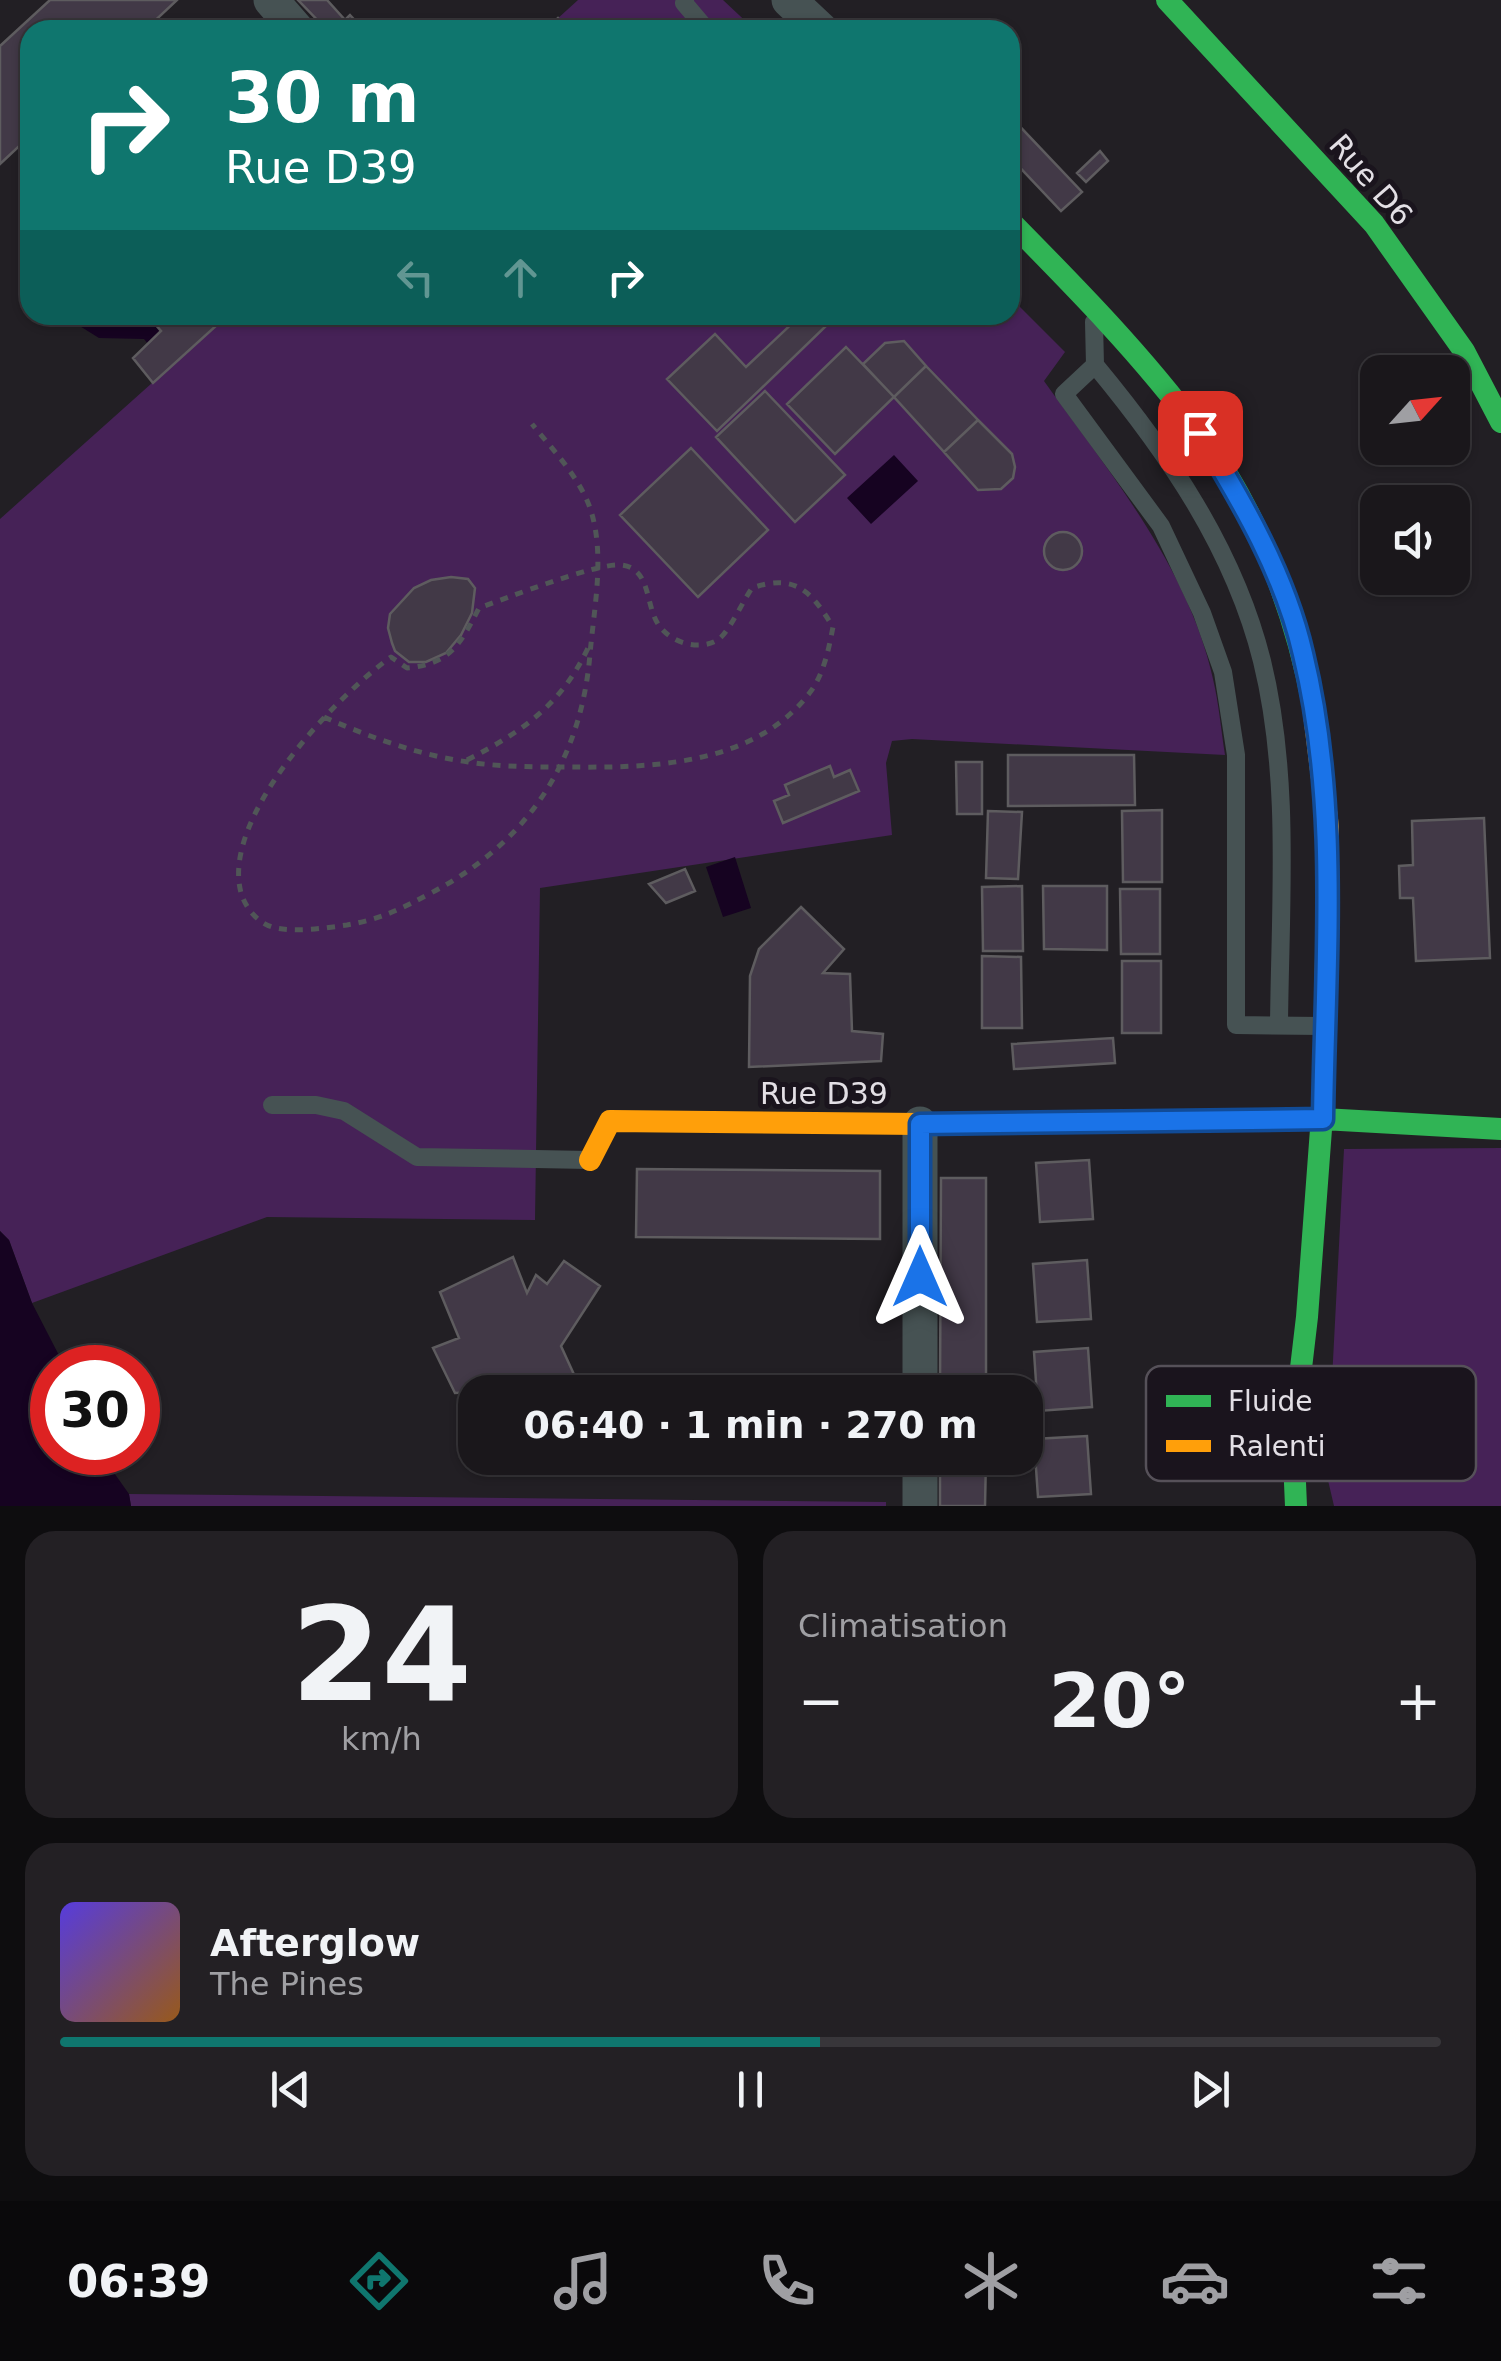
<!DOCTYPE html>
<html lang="fr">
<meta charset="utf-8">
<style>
body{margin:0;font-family:"DejaVu Sans",sans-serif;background:#232024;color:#f1f3f6;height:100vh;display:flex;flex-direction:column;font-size:38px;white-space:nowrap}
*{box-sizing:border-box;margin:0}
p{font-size:32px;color:#9f9fa3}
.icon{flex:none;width:55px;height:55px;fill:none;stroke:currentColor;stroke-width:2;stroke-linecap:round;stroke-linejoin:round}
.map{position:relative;height:1506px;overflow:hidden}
.details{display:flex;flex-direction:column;gap:25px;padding:25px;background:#0e0d0f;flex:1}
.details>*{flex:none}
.guide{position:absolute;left:20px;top:20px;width:1000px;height:305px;border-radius:30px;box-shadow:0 2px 8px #0004,0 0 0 2px #38363a;background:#0f766e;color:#fff;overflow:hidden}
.needle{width:65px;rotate:63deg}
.fabs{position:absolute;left:1360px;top:355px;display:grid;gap:20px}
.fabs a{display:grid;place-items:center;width:110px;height:110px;border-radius:20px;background:#1a171b;box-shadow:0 2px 8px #0004,0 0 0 2px #38363a;font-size:50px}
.speed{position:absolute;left:30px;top:1345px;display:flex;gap:20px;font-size:50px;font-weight:700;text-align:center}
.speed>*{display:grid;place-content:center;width:130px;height:130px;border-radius:50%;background:#1a171b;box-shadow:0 2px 8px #0004,0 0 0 2px #38363a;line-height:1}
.speed .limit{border:15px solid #d22;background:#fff;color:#111}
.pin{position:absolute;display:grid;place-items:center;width:85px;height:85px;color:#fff;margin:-42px;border-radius:20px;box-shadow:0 5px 15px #0006}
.me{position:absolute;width:110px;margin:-55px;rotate:0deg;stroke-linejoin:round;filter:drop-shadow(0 0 8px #0008)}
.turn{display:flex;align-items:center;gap:35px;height:210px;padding:0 40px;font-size:45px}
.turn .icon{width:130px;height:130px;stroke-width:2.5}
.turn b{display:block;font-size:70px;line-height:85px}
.lanes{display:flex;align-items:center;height:95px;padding:0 40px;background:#0003;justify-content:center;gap:50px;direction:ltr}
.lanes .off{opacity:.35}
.big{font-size:75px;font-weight:800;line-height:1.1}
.details .tile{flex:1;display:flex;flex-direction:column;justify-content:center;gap:15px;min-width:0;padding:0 35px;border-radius:30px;background:#232024}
.details .dial{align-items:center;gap:0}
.dial b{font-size:130px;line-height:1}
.song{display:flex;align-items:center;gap:30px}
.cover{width:120px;height:120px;border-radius:15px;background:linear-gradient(135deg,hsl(250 70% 55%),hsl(30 70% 35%))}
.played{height:10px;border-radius:5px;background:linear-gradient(90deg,#0f766e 55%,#38363a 55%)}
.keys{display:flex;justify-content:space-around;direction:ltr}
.heat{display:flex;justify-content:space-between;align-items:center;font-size:55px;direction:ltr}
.details .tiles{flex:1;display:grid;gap:25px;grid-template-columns:1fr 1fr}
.tile:last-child{grid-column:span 2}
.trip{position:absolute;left:458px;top:1375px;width:585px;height:100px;border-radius:30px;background:#1a171b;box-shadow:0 2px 8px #0004,0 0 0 2px #38363a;font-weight:800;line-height:100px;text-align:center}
.tabs{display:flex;height:160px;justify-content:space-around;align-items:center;background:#0a090b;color:#9f9fa3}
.tabs .icon{width:70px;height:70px}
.tabs .on{color:#0f766e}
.tabs b{font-size:45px;color:#f1f3f6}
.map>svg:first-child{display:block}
.green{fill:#462257}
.water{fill:#160321}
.building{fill:#423947;stroke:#5e5c5f;stroke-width:2.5}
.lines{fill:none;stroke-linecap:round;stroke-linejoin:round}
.path{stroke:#505657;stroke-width:5;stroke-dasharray:8 8;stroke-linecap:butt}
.lane{stroke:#465253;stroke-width:18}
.street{stroke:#465253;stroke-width:35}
.fast{stroke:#30b455;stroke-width:22}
.slow{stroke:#ff9f0a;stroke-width:22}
.route-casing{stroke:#114b97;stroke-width:25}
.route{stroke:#1a73e8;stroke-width:18}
.labels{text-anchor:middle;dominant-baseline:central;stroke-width:10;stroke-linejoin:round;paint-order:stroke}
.street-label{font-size:30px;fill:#e3dfe5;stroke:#1a141d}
.key{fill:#1a141d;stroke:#565159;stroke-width:2.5}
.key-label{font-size:28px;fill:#e3dfe5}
</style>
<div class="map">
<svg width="1501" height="1506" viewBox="0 0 1501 1506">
<rect width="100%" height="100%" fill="#221f24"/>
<path class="green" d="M578,0H723L755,30H545Z
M1010,297L1065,352L1044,381C1109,472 1189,568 1213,679C1219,704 1221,730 1225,755L912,739L892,741L886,763L892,835L540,888L535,1220L267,1217L32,1303L9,1240L0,1231V519L228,315H1010Z
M1501,1148V1506H1334L1327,1476L1344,1149Z
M129,1494L886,1502V1506H131Z"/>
<path class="water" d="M62,315H147L161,331L148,344L144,339L99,338Z
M894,455L918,481L871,524L847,498Z
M735,857L751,908L723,917L706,867Z
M0,1231L9,1240L32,1303L65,1367L52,1368V1452L100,1453L129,1494L131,1506H0Z"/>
<path class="building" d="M50,0H177L145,30H30V136L0,164V46Z
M298,0H327L345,20L334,30H327Z
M350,15L364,30H334L345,20Z
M558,18L569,30H545Z
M1010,116L1082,192L1061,211L1010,157Z
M1100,151L1108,161L1086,182L1077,173Z
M147,315H228L153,383L133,358L161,331Z
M801,315H815L826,326L717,431L667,379L715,334L746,367Z
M904,341L926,366L894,397L863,364L885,343Z
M846,347L894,397L835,454L787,404Z
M926,366L978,420L944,452L894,397Z
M765,391L845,475L795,522L716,437Z
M978,420L1012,454L1015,467L1013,478L1001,489L978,490L944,452Z
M691,448L768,530L698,597L620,515Z
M1044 551a19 19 0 1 1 38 0a19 19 0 1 1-38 0Z
M451,577L468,579L475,588L472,613L461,635L446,653L426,662H409L395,651L392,643L388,628L390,614L414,588L431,580Z
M1008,755H1134L1135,805L1008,806Z
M956,762H982V814H957Z
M830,766L834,777L850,770L859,791L783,823L774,801L789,795L785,785Z
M1162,810V882H1123L1122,811Z
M988,811L1022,812L1018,879L986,878Z
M1484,818L1490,958L1416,961L1413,898H1400L1399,866L1413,865L1412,821Z
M685,869L695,891L666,903L649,884Z
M1022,886L1023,951H983L982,887Z
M1043,886H1107V950L1044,949Z
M1120,889H1160V954H1121Z
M801,907L844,949L823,973L850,974L852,1031L883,1034L881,1061L749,1067L750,976L759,949Z
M982,956L1021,957L1022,1028H982Z
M1122,961H1161V1033H1122Z
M1113,1038L1115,1063L1014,1069L1012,1044Z
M1089,1160L1093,1219L1040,1222L1036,1163Z
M637,1169L880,1171V1239L636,1237Z
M941,1178H986V1392H940Z
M513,1257L527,1293L536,1275L547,1284L564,1261L600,1286L561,1346L582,1392H558L565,1389L559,1379L517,1390L455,1393L433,1348L459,1338L440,1292Z
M1087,1260L1091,1319L1037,1322L1033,1264Z
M1088,1348L1092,1407L1038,1411L1034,1352Z
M1087,1436L1091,1494L1038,1497L1034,1439Z
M549,1458H606L609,1465L560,1475Z
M940,1458H986L985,1506H940Z"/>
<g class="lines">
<path class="path" d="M324,717C369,737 419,755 468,762C501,767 534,767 567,767C651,768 756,766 811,691C824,673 829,648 833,627C811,591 795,573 752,588C744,599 729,632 719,639C700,652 670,643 658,624C645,604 651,566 619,565C594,564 507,598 479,608C460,645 450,664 407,668L391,657C335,697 217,821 242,896C247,909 257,922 272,927C294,933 325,928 347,925C381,919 401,909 431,893C527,843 581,762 590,654C594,608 605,556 591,511C581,479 553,450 532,424
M467,760C522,732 561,705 588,648"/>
<path class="lane" d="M685,0L684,3L707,30
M1094,322L1095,365L1064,394L1161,526L1202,613L1223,672L1236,755V1025L1323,1026
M1095,365C1168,453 1234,549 1262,661C1291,779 1280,905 1279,1025
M272,1105H316L344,1111L417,1157L589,1160"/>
<path class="street" d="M271,0L297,30
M789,0L821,30
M920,1124V1392
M920,1458V1506"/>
<path class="fast" d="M1167,0L1374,224L1464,351L1501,422
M1010,221C1076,288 1143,356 1199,432C1257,511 1295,610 1313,706
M1224,1120L1323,1119L1501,1129
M1296,1506L1293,1436L1307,1317L1324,1089"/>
<path class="slow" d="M1313,706L1328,827L1324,1089
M590,1160L610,1121L920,1124L1224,1120"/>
</g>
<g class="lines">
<g class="route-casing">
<path id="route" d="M920,1277V1124L1323,1119C1325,964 1340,806 1303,654C1285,575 1242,501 1200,433"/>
</g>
<use href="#route" class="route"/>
</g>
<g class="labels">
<g class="street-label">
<text transform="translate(1371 180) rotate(49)">Rue D6</text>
<text x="824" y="1093">Rue D39</text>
</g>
</g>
<rect x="1146" y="1366" width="330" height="115" rx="15" class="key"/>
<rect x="1166" y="1395" width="45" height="12" fill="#30b455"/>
<rect x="1166" y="1440" width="45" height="12" fill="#ff9f0a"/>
<g class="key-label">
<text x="1228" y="1411">Fluide</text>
<text x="1228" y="1456">Ralenti</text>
</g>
</svg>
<div class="fabs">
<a><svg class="needle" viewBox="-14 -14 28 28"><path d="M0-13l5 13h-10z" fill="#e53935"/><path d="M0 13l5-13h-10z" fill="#9f9fa3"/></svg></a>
<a><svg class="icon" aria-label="sound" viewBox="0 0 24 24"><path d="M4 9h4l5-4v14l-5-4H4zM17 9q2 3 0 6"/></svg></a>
</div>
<div class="speed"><div class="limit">30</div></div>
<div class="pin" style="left:1200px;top:433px;background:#d93025"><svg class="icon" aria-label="arrive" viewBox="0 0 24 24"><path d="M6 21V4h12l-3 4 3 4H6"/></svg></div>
<svg class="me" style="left:920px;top:1277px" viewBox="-20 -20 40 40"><path d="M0-17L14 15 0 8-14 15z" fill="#1a73e8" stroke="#fff" stroke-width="4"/></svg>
<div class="trip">06:40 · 1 min · 270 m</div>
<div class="guide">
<div class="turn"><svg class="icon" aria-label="right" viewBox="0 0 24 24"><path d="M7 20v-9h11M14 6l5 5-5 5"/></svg><div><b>30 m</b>Rue D39</div></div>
<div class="lanes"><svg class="icon off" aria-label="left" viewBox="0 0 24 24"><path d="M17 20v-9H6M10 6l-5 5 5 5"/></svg><svg class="icon off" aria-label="ahead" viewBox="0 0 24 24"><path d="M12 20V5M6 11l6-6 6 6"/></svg><svg class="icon" aria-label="right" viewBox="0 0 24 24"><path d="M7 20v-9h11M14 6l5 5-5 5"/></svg></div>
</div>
</div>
<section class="details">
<div class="tiles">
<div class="tile dial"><b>24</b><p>km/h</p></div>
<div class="tile"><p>Climatisation</p>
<div class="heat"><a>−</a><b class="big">20°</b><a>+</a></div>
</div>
<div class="tile">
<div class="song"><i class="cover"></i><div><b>Afterglow</b><p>The Pines</p></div></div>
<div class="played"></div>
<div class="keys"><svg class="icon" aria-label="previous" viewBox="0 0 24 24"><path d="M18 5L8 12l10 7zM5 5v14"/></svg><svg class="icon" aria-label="pause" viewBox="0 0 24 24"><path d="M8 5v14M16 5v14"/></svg><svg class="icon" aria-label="next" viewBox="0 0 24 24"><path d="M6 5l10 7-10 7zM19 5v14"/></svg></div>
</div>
</div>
</section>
<nav class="tabs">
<b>06:39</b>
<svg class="icon on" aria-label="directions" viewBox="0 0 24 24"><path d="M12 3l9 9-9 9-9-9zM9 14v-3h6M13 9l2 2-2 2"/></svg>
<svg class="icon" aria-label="music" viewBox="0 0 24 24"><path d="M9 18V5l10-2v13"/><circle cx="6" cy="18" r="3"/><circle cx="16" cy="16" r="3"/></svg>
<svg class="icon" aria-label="phone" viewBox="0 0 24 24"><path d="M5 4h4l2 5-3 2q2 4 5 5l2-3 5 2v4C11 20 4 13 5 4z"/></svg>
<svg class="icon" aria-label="climate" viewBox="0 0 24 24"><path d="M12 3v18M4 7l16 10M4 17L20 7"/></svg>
<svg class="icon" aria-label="car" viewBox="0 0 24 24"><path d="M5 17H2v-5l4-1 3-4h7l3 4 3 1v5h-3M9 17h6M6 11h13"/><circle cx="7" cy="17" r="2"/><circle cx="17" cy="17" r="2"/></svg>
<svg class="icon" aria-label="filters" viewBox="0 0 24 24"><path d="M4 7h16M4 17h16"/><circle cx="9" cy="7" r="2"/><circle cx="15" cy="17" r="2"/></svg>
</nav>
